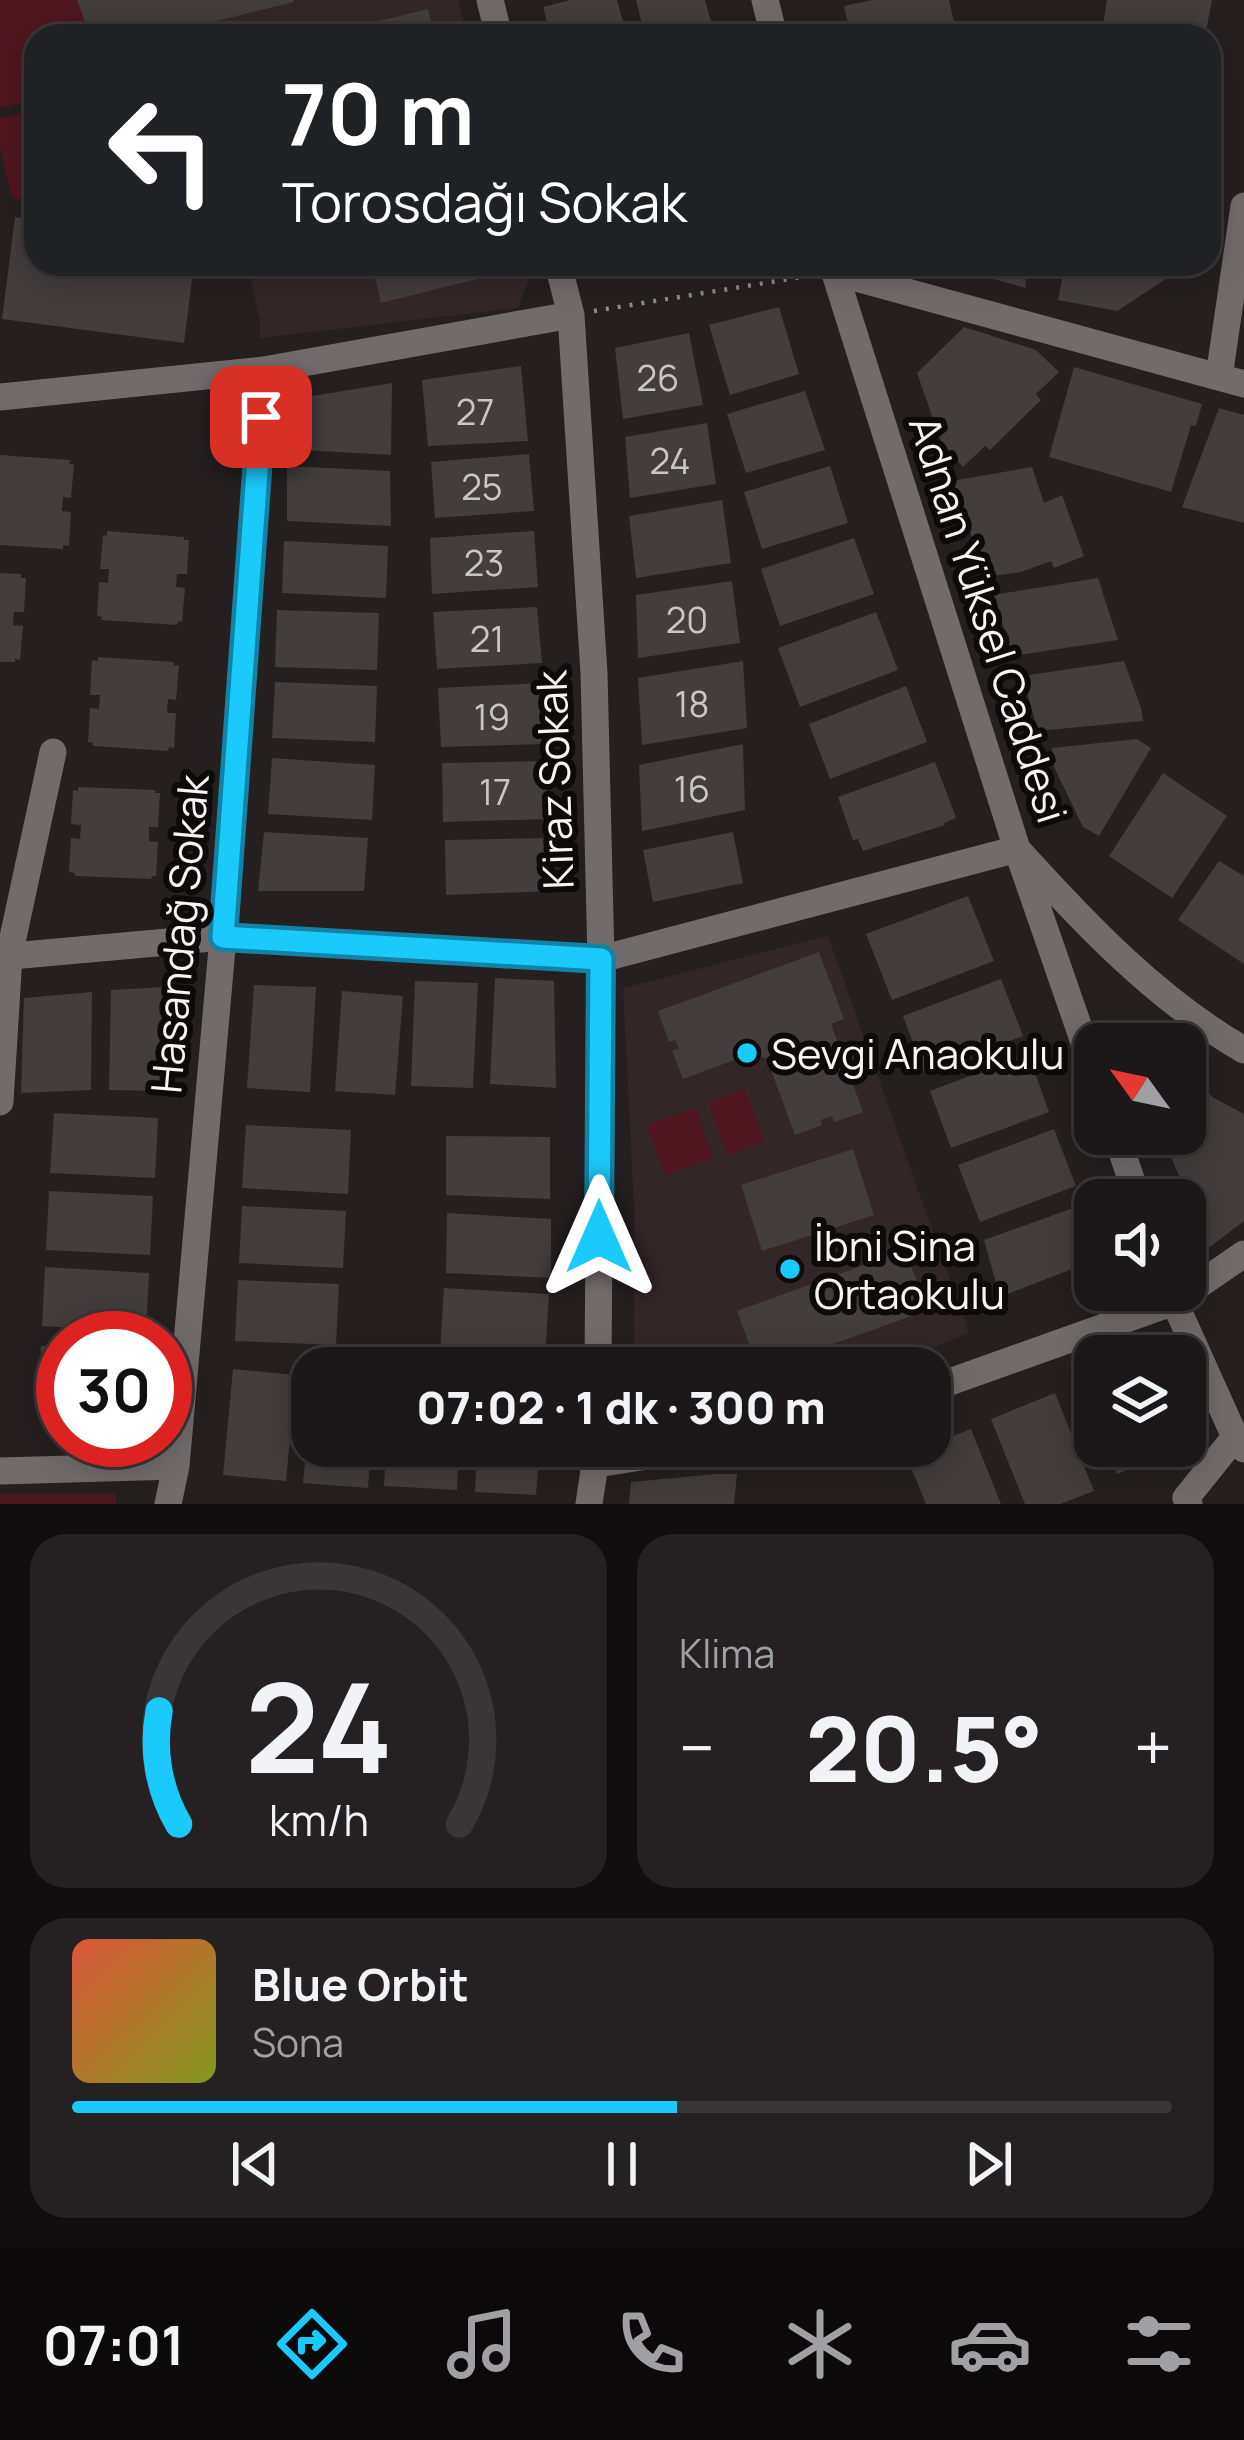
<!DOCTYPE html>
<html lang="tr">
<meta charset="utf-8">
<style>
body{margin:0;font-family:Manrope,sans-serif;background:#252021;color:#f1f3f6;height:100vh;display:flex;flex-direction:column;font-size:45px;white-space:nowrap}
*{box-sizing:border-box;margin:0}
p{font-size:39px;color:#a09fa2}
.icon{flex:none;width:66px;height:66px;fill:none;stroke:currentColor;stroke-width:2;stroke-linecap:round;stroke-linejoin:round}
.map{position:relative;height:1504px;overflow:hidden}
.details{display:flex;flex-direction:column;gap:30px;padding:30px;background:#0f0d0d;flex:1}
.details>*{flex:none}
.banner{position:absolute;left:24px;top:24px;width:1197px;height:252px;border-radius:36px;box-shadow:0 6px 30px #0003,0 0 0 3px #3a3637;background:#202124;color:#fff;overflow:hidden}
.needle{width:78px;rotate:303deg}
.tools{position:absolute;left:1074px;top:1023px;display:grid;gap:24px}
.tools a{display:grid;place-items:center;width:132px;height:132px;border-radius:24px;background:#1c1718;box-shadow:0 6px 30px #0003,0 0 0 3px #3a3637;font-size:60px}
.speed{position:absolute;left:36px;top:1311px;display:flex;gap:24px;font-size:60px;font-weight:700;text-align:center}
.speed>*{display:grid;place-content:center;width:156px;height:156px;border-radius:50%;background:#1c1718;box-shadow:0 6px 30px #0003,0 0 0 3px #3a3637;line-height:1}
.speed .limit{border:18px solid #d22;background:#fff;color:#111}
.pin{position:absolute;display:grid;place-items:center;width:102px;height:102px;color:#fff;margin:-51px;border-radius:24px;box-shadow:0 6px 18px #0006}
.me{position:absolute;width:132px;margin:-66px;rotate:0deg;stroke-linejoin:round;filter:drop-shadow(0 0 9px #0008)}
.turn{display:flex;align-items:center;gap:42px;height:252px;padding:0 60px;font-size:54px}
.turn .icon{width:156px;height:156px;stroke-width:2.5}
.turn b{display:block;font-size:84px;line-height:102px}
.big{font-size:90px;font-weight:800;line-height:1.1}
.details .widget{flex:1;display:flex;flex-direction:column;justify-content:center;gap:18px;min-width:0;padding:0 42px;border-radius:36px;background:#252021}
.details .dial{align-items:center;gap:0}
.dial svg{height:312px;overflow:visible;fill:none;stroke:#3a3637;stroke-width:7;stroke-linecap:round;text-anchor:middle}
.dial text{fill:#f1f3f6;stroke:none}
.song{display:flex;align-items:center;gap:36px}
.cover{width:144px;height:144px;border-radius:18px;background:linear-gradient(135deg,hsl(10 70% 55%),hsl(70 70% 35%))}
.played{height:12px;border-radius:6px;background:linear-gradient(90deg,#1bcafc 55%,#3a3637 55%)}
.keys{display:flex;justify-content:space-around;direction:ltr}
.heat{display:flex;justify-content:space-between;align-items:center;font-size:66px;direction:ltr}
.details .tiles{flex:1;display:grid;gap:30px;grid-template-columns:1fr 1fr}
.widget:last-child{grid-column:span 2}
.trip{position:absolute;left:291px;top:1347px;width:660px;height:120px;border-radius:36px;background:#1c1718;box-shadow:0 6px 30px #0003,0 0 0 3px #3a3637;font-weight:800;line-height:120px;text-align:center}
.dock{display:flex;height:192px;justify-content:space-around;align-items:center;background:#0b090a;color:#a09fa2}
.dock .icon{width:84px;height:84px}
.dock .current{color:#1bcafc}
.dock b{font-size:54px;color:#f1f3f6}
.map>svg:first-child{display:block}
.built{fill:#332627}
.green{fill:#4f161f}
.building{fill:#433d3d}
.lines{fill:none;stroke-linecap:round;stroke-linejoin:round}
.path{stroke:#8e898a;stroke-width:4.5;stroke-dasharray:3 9;stroke-linecap:butt}
.minor{stroke:#726b6c;stroke-width:27}
.route-casing{stroke:#1283a4;stroke-width:30}
.route{stroke:#1bcafc;stroke-width:21}
.poi-dot{fill:#1bcafc;stroke:#0d0a0a;stroke-width:4.5}
.labels{text-anchor:middle;dominant-baseline:central;stroke-width:12;stroke-linejoin:round;paint-order:stroke}
.number-label{font-size:36px;fill:#cbc6c6}
.street-label{font-size:42px;fill:#f8f4f4;stroke:#0d0a0a}
.poi-label{font-size:42px;fill:#f8f4f4;stroke:#0d0a0a;text-anchor:start}
</style>
<div class="map">
<svg width="1244" height="1504" viewBox="0 0 1244 1504">
<rect width="100%" height="100%" fill="#251f20"/>
<path class="built" d="M300,0H458L468,36H195L193,27Z
M247,264H528L531,275L518,308L260,338V320Z
M828,936L969,1333L882,1368H634V1205L623,988Z"/>
<path class="green" d="M0,0H77L90,36H36V99L0,108Z
M36,110V202L11,197L0,146V118Z
M745,1089L764,1142L727,1156L708,1102Z
M696,1108L713,1159L664,1175L647,1125Z
M0,1494H116V1504H0Z"/>
<path class="building" d="M77,0H294V2L156,36H90Z
M570,0H617L627,36H551L543,7Z
M636,0H705L715,36H645Z
M872,0H949L957,36H851L844,6Z
M1107,0H1212L1205,36H1101Z
M428,9L434,36H327L326,34Z
M15,217L36,220V264H194L184,343L2,319Z
M372,264H490L493,275L381,303Z
M942,264H1025L1026,288L942,265Z
M1065,264H1171L1169,277L1117,311L1058,300Z
M779,307L799,374L730,395L709,325Z
M964,327L1036,350L1059,372L1036,394L1041,400L990,450L985,446L963,467L942,444L917,373Z
M689,333L703,405L623,419L615,348Z
M521,366L528,441L428,446L422,380Z
M1074,367L1202,404L1196,426L1191,425L1171,492L1049,457Z
M392,383L391,455L285,449L288,400Z
M805,391L825,450L746,473L727,414Z
M1219,408L1244,415V523L1182,507Z
M707,423L716,484L630,498L625,437Z
M529,454L534,511L435,518L431,462Z
M0,455L70,460L69,464H74L71,498L63,497L62,511L71,512L69,546L63,545V549L0,545Z
M287,466L390,471L391,526L287,521Z
M830,466L848,523L762,549L744,492Z
M1032,467L1044,503L1062,495L1084,556L1054,568L1051,561L1021,572L986,577L952,481Z
M722,500L731,563L636,578L629,516Z
M107,531L184,537V540H189L187,574H177L176,587L185,588L182,622L178,621L177,625L101,620L102,617L97,616L99,582L108,583L109,569H100L103,535L107,536Z
M534,531L538,587L432,594L430,538Z
M854,538L874,594L780,626L761,569Z
M284,541L388,546L386,598L282,593Z
M0,573L21,574V578H26L24,612H14L13,625L23,626L20,660L15,659V662H0Z
M1098,578L1118,640L1013,656L993,595Z
M732,581L740,643L638,658L636,595Z
M537,607L542,663L437,669L433,612Z
M277,610L379,613L377,670L275,667Z
M876,612L898,670L800,707L778,648Z
M98,657L174,662V666L179,665L176,700L168,699L167,713H176L174,748L169,747L168,751L93,746V743L88,742L90,708L99,709L100,695H90L92,660L98,661Z
M743,661L747,728L642,745L638,678Z
M1124,661L1141,708L1143,721L1038,731L1022,676Z
M275,682L377,686L375,742L272,738Z
M542,683L546,744L441,747L438,688Z
M906,686L927,742L830,779L809,724Z
M1137,739L1151,748L1099,836L1083,827L1054,767L1052,748Z
M743,744L745,810L642,831L639,765Z
M272,758L375,765L372,820L268,814Z
M547,761V819L443,822L442,763Z
M935,762L956,818L944,823L945,825L863,851L858,839L853,840L838,797Z
M1163,773L1227,816L1172,898L1109,856Z
M78,787L155,790V793H160L158,827H149V841L158,842L156,876H152L151,879L75,876V873L69,872L71,838L80,839L81,825L71,824L73,790L78,791Z
M264,832L368,838L364,891H258Z
M733,832L743,883L653,902L643,850Z
M550,838L551,891L446,895L445,840Z
M1219,861L1244,876V964L1178,920Z
M968,896L994,961L892,1000L866,934Z
M819,952L844,1019L831,1024L863,1112L834,1122L832,1116L821,1120L822,1125L795,1135L767,1059L753,1053L683,1079L672,1051L679,1048L675,1040L669,1042L658,1011Z
M495,978L554,981L556,1088L490,1084Z
M1001,979L1023,1036L924,1072L903,1016Z
M415,981L478,983L473,1088L411,1086Z
M254,985L316,987L310,1092L247,1088Z
M165,987L160,1091L109,1090L111,990Z
M342,991L403,996L395,1095L335,1091Z
M92,992L91,1090L21,1093L24,998Z
M1028,1054L1049,1112L951,1148L930,1091Z
M1185,1074L1214,1098L1244,1114V1221L1210,1247L1161,1134H1185Z
M54,1113L158,1118L155,1178L50,1173Z
M246,1125L351,1130L348,1194L242,1188Z
M1054,1129L1076,1186L980,1222L958,1165Z
M446,1136L550,1137V1199L446,1195Z
M853,1149L874,1215L762,1251L741,1185Z
M49,1191L153,1196L150,1255L46,1250Z
M1082,1205L1095,1246V1260L1000,1297L984,1240Z
M242,1206L346,1211L343,1268L239,1263Z
M447,1213L551,1219V1278L446,1273Z
M905,1250L928,1310L767,1368H758L737,1311Z
M45,1267L149,1273L146,1332L42,1326Z
M238,1280L339,1284L336,1345L235,1341Z
M444,1288L549,1294L545,1358L440,1351Z
M41,1346L63,1347V1411L38,1410Z
M233,1369L296,1375L286,1481L223,1475Z
M1055,1393L1094,1491L1060,1504H1025L991,1419Z
M309,1419H312V1446H371L368,1488L303,1483Z
M971,1429L1001,1504H926L906,1455Z
M386,1446H459L457,1490L384,1486Z
M477,1446H540L536,1495L475,1492Z
M1105,1446H1173L1165,1454L1117,1474Z
M716,1474H737L734,1504H629L631,1482Z"/>
<g class="lines">
<path class="path" d="M594,311L808,276"/>
<path class="minor" d="M490,0L499,36
M765,0L774,36
M558,264L571,315L594,673L601,959L598,1368
M832,264L1017,849C1085,924 1157,1000 1244,1050
M834,272L1244,384
M1219,377L1244,206
M0,397L264,370L571,315
M0,957L223,937L601,959L1017,849L1095,1074
M0,1102L9,956L53,752
M1116,1134L1138,1200
M1169,1290L1235,1437L1244,1449
M930,1389L1174,1302L1244,1254
M597,1464L710,1446
M0,1471L176,1466
M168,1504L176,1466L223,937L264,370
M589,1504L597,1450
M1189,1504L1186,1498L1235,1437"/>
</g>
<g class="lines">
<g class="route-casing">
<path id="route" d="M261,417L223,937L601,959L599,1237"/>
</g>
<use href="#route" class="route"/>
</g>
<g class="poi-dot">
<circle cx="747" cy="1053" r="12"/>
<circle cx="790" cy="1269" r="12"/>
</g>
<g class="labels">
<g class="number-label">
<text x="658" y="377">26</text>
<text x="475" y="411">27</text>
<text x="670" y="460">24</text>
<text x="482" y="486">25</text>
<text x="484" y="562">23</text>
<text x="687" y="619">20</text>
<text x="487" y="638">21</text>
<text x="692" y="703">18</text>
<text x="492" y="716">19</text>
<text x="692" y="788">16</text>
<text x="495" y="791">17</text>
</g>
<g class="street-label">
<text transform="translate(989 619) rotate(72)">Adnan Yüksel Caddesi</text>
<text transform="translate(554 780) rotate(-92)">Kiraz Sokak</text>
<text transform="translate(179 934) rotate(-85)">Hasandağ Sokak</text>
</g>
<g class="poi-label">
<text x="771" y="1053">Sevgi Anaokulu</text>
<text x="814" y="1245">İbni Sina<tspan x="814" dy="48">Ortaokulu</tspan></text>
</g>
</g>
</svg>
<div class="tools">
<a><svg class="needle" viewBox="-14 -14 28 28"><path d="M0-13l5 13h-10z" fill="#e53935"/><path d="M0 13l5-13h-10z" fill="#a09fa2"/></svg></a>
<a><svg class="icon" aria-label="sound" viewBox="0 0 24 24"><path d="M4 9h4l5-4v14l-5-4H4zM17 9q2 3 0 6"/></svg></a>
<a><svg class="icon" aria-label="layers" viewBox="0 0 24 24"><path d="M12 4l9 5-9 5-9-5zM3 14l9 5 9-5"/></svg></a>
</div>
<div class="speed"><div class="limit">30</div></div>
<div class="pin" style="left:261px;top:417px;background:#d93025"><svg class="icon" aria-label="arrive" viewBox="0 0 24 24"><path d="M6 21V4h12l-3 4 3 4H6"/></svg></div>
<svg class="me" style="left:599px;top:1237px" viewBox="-20 -20 40 40"><path d="M0-17L14 15 0 8-14 15z" fill="#1bcafc" stroke="#fff" stroke-width="4"/></svg>
<div class="trip">07:02 · 1 dk · 300 m</div>
<div class="banner">
<div class="turn"><svg class="icon" aria-label="left" viewBox="0 0 24 24"><path d="M17 20v-9H6M10 6l-5 5 5 5"/></svg><div><b>70 m</b>Torosdağı Sokak</div></div>
</div>
</div>
<section class="details">
<div class="tiles">
<div class="widget dial"><svg viewBox="0 0 100 80">
<path d="M14 69A42 42 0 1 1 86 69"/>
<path d="M14 69A42 42 0 0 1 9 40" stroke="#1bcafc"/>
<text x="50" y="56" font-size="32" font-weight="700">24</text>
<text x="50" y="72" font-size="11">km/h</text>
</svg></div>
<div class="widget"><p>Klima</p>
<div class="heat"><a>−</a><b class="big">20.5°</b><a>+</a></div>
</div>
<div class="widget">
<div class="song"><i class="cover"></i><div><b>Blue Orbit</b><p>Sona</p></div></div>
<div class="played"></div>
<div class="keys"><svg class="icon" aria-label="previous" viewBox="0 0 24 24"><path d="M18 5L8 12l10 7zM5 5v14"/></svg><svg class="icon" aria-label="pause" viewBox="0 0 24 24"><path d="M8 5v14M16 5v14"/></svg><svg class="icon" aria-label="next" viewBox="0 0 24 24"><path d="M6 5l10 7-10 7zM19 5v14"/></svg></div>
</div>
</div>
</section>
<nav class="dock">
<b>07:01</b>
<svg class="icon current" aria-label="directions" viewBox="0 0 24 24"><path d="M12 3l9 9-9 9-9-9zM9 14v-3h6M13 9l2 2-2 2"/></svg>
<svg class="icon" aria-label="music" viewBox="0 0 24 24"><path d="M9 18V5l10-2v13"/><circle cx="6" cy="18" r="3"/><circle cx="16" cy="16" r="3"/></svg>
<svg class="icon" aria-label="phone" viewBox="0 0 24 24"><path d="M5 4h4l2 5-3 2q2 4 5 5l2-3 5 2v4C11 20 4 13 5 4z"/></svg>
<svg class="icon" aria-label="climate" viewBox="0 0 24 24"><path d="M12 3v18M4 7l16 10M4 17L20 7"/></svg>
<svg class="icon" aria-label="car" viewBox="0 0 24 24"><path d="M5 17H2v-5l4-1 3-4h7l3 4 3 1v5h-3M9 17h6M6 11h13"/><circle cx="7" cy="17" r="2"/><circle cx="17" cy="17" r="2"/></svg>
<svg class="icon" aria-label="filters" viewBox="0 0 24 24"><path d="M4 7h16M4 17h16"/><circle cx="9" cy="7" r="2"/><circle cx="15" cy="17" r="2"/></svg>
</nav>
